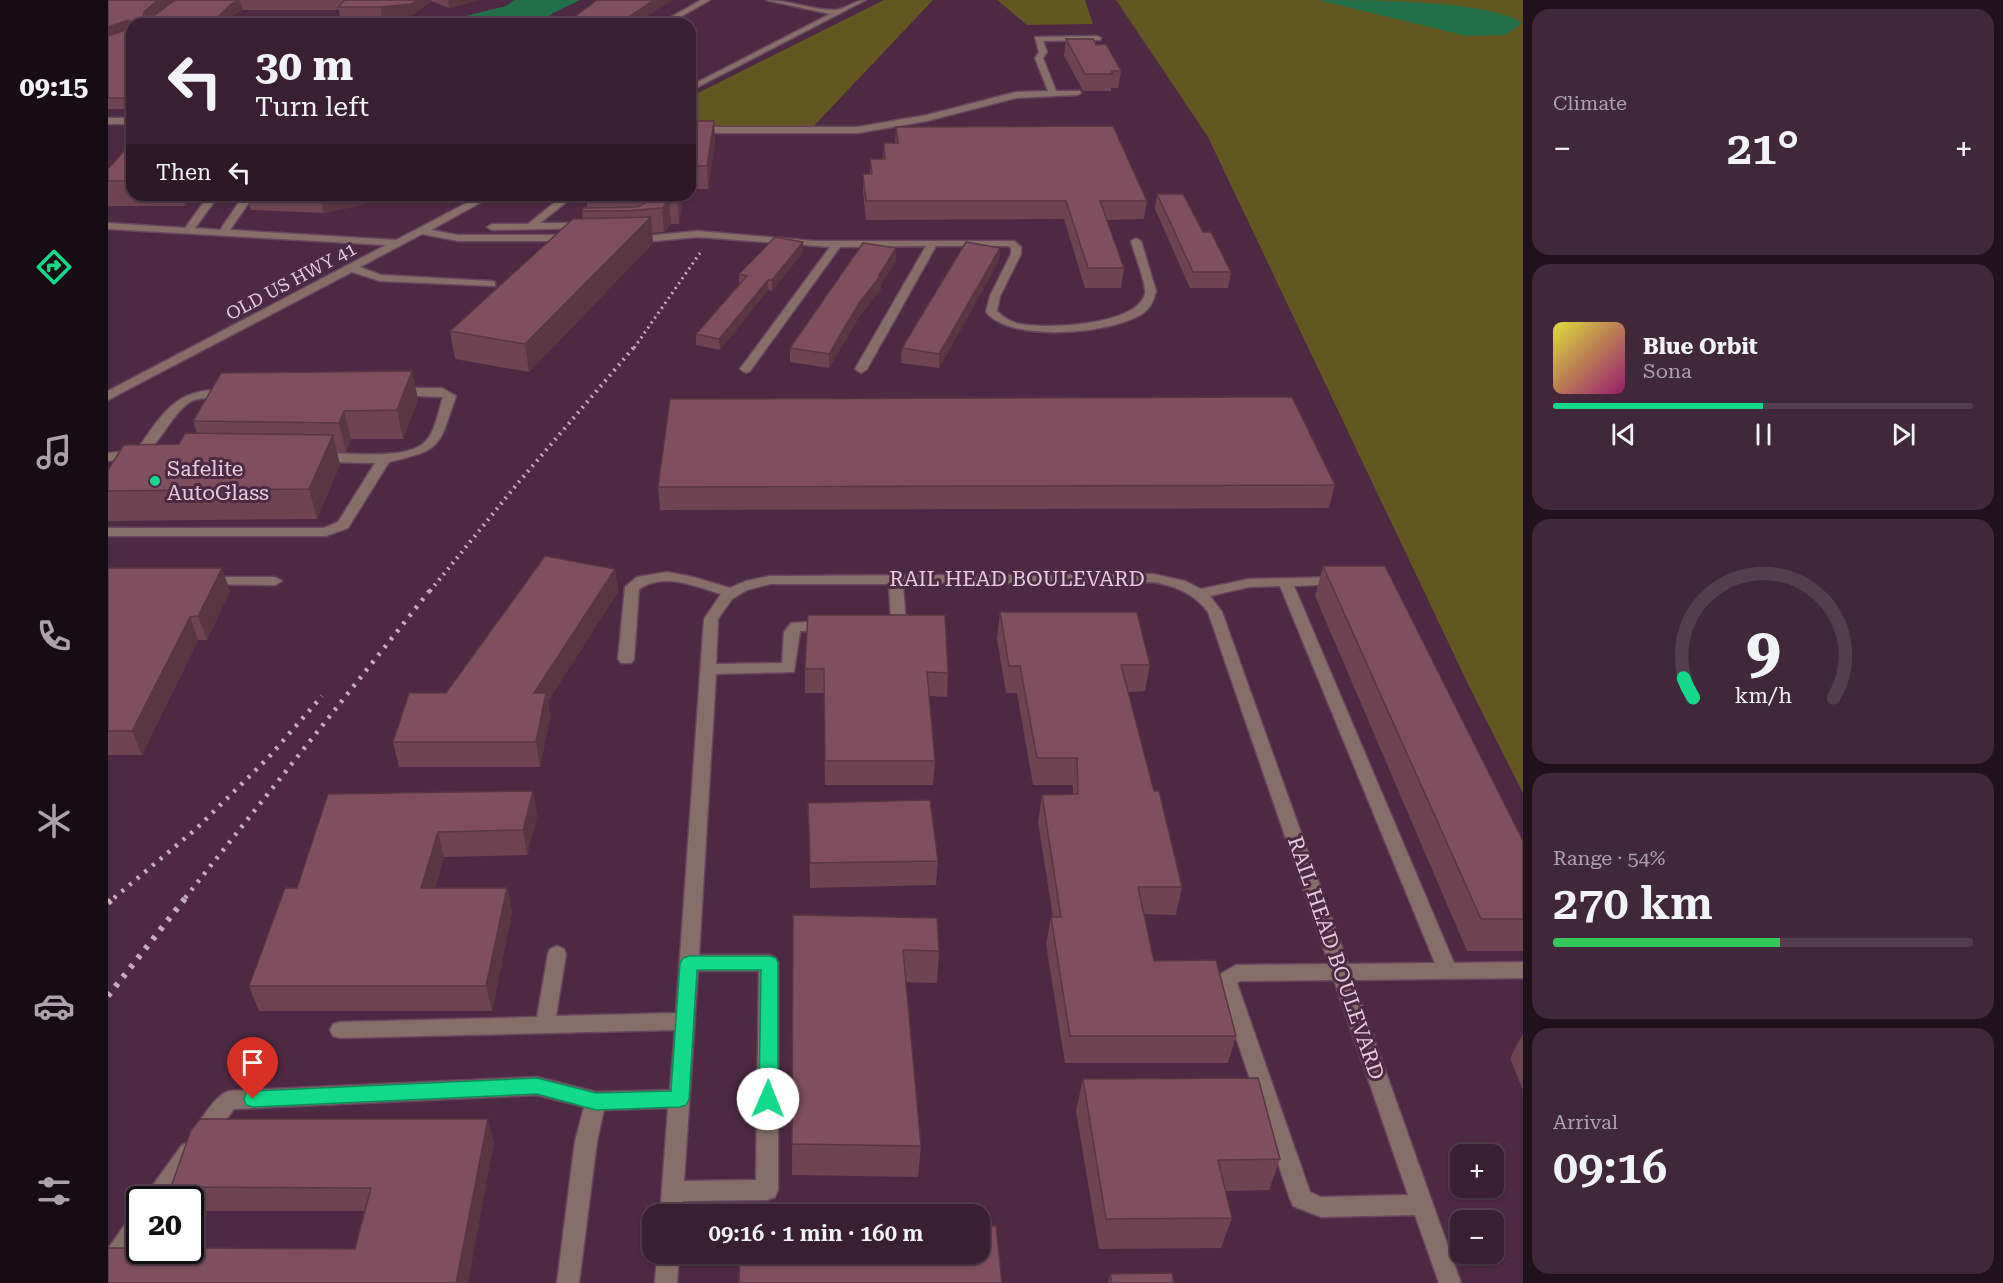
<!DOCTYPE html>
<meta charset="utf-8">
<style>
body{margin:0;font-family:"Roboto Serif",serif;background:#41273a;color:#f1f3f6;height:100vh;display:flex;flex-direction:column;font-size:22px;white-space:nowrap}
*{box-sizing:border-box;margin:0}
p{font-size:20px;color:#aba2ac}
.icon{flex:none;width:33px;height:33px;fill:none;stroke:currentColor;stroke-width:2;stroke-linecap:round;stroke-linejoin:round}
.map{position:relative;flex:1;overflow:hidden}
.details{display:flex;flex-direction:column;gap:9px;padding:9px;background:#20111c;width:480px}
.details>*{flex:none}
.banner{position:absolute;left:18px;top:18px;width:570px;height:183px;border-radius:18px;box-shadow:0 2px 4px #0004,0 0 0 2px #543d4d;background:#3a1f32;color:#f1f3f6;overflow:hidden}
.buttons{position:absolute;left:1342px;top:1144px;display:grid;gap:12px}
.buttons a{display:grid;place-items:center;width:54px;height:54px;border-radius:12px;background:#3a1f32;box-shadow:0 2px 4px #0004,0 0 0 2px #543d4d;font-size:30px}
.speed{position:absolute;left:18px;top:1186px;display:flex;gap:12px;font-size:30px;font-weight:700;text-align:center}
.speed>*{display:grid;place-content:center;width:78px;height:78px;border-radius:50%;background:#3a1f32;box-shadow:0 2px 4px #0004,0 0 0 2px #543d4d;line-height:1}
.speed .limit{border:3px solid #111;border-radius:9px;background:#fff;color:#111}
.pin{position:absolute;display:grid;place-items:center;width:51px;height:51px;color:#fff;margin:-62px -26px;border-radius:50% 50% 50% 0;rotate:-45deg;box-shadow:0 0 6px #0007}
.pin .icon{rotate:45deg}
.me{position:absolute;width:66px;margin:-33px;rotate:1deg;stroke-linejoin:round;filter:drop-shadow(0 0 4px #0008)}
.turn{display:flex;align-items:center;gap:21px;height:126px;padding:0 30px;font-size:27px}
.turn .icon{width:78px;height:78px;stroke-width:2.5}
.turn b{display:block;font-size:42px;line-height:51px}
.then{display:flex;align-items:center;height:57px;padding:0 30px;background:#0003;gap:12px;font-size:22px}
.big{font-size:45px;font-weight:600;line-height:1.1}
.details .widget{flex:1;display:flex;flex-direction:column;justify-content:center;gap:9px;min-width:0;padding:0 21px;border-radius:18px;background:#41273a}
.details .dial{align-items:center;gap:0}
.dial svg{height:156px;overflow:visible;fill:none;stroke:#543d4d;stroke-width:7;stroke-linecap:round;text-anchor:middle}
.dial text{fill:#f1f3f6;stroke:none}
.song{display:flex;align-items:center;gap:18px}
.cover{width:72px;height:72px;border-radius:9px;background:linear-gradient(135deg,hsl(60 70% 55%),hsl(320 70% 35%))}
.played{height:6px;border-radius:3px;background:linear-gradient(90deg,#13d98a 50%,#543d4d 50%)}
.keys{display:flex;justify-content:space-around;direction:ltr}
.heat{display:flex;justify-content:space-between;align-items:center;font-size:33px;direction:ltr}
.charge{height:9px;border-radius:4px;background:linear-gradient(90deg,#34c759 54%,#543d4d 0)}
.trip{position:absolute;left:534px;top:1204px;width:348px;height:60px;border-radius:18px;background:#3a1f32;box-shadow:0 2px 4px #0004,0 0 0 2px #543d4d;font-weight:600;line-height:60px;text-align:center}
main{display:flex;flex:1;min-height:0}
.dock{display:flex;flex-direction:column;width:108px;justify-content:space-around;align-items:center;background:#170c14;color:#aba2ac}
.dock .icon{width:42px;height:42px}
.dock .active{color:#13d98a}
.dock b{font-size:27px;color:#f1f3f6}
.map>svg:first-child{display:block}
.green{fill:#625720}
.water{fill:#21704a}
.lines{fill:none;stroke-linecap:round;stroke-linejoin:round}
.minor-casing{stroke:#68465f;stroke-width:3}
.minor{fill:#856f68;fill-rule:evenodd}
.rail-far3{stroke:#c5acbe;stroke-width:3;stroke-dasharray:2 4;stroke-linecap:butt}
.rail-far2{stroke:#c5acbe;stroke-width:4;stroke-dasharray:2 5;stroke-linecap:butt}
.rail-far1{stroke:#c5acbe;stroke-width:4.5;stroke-dasharray:3 7;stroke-linecap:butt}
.rail{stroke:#c5acbe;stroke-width:6;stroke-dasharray:4 8;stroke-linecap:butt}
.wall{fill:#6c4452}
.shaded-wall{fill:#583742}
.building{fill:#7e4f5f;stroke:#583742;stroke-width:1.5}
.route{fill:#13d98a;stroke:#0c8d5a;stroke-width:1.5}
.poi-dot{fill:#13d98a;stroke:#4d2943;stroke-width:2}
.labels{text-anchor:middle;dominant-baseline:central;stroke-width:6;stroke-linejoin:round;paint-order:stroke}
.far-street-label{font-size:18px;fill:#e3ccdc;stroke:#4d2943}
.poi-label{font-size:21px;fill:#e3ccdc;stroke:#4d2943;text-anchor:start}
.street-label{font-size:21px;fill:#e3ccdc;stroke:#4d2943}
</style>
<main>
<nav class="dock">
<b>09:15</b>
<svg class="icon active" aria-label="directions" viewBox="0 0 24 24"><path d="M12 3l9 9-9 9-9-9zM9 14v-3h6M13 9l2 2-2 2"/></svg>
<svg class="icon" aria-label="music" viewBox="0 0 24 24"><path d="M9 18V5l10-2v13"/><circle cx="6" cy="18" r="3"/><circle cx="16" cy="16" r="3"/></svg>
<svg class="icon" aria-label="phone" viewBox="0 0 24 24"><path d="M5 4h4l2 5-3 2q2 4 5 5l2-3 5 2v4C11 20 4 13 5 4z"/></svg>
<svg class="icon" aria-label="climate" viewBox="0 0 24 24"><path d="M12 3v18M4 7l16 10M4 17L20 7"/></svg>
<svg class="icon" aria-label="car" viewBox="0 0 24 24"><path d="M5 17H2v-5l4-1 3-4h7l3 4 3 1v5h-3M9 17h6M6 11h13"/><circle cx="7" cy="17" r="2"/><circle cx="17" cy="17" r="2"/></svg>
<svg class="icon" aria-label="filters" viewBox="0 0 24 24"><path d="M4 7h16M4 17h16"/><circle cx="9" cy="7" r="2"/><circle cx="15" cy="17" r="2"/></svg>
</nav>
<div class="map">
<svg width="1415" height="1283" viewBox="0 0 1415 1283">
<rect width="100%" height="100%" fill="#4d2943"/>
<path class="green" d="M776,0H825L703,129L582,131V97Z
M889,0H977L985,24L919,25Z
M1008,0H1415V793L1361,686L1100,137Z"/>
<path class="water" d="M406,0H472L445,13L431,24H326L398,6Z
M1210,0C1257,0 1381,0 1414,23L1397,35L1359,36Z"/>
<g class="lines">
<g class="minor-casing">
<path id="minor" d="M593,0H602L560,24H551Z
M658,0C681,0 703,10 726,10C737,10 746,0 758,0L582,91V86L722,14Z
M989,36L993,38L992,40L935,41L939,52L935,58L948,91H972L973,93L969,95L908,98L819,121L750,133H582V127H750L819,115L908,92L940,91L927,58L931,52L927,37Z
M0,118H24V124H0Z
M101,195H111L87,228L112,230L136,195H146L122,230L288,240L374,195H386L323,230L350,235H463L468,238L463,241H350L314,234L252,267L273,275L383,281L387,282V286L272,281L244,272L0,400V391L278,245L0,229V223L77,228Z
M456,195H467L432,223H477L481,224V228L384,230L379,227L384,224H420Z
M590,231L706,241H906L913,247V254L892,296L889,311C895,317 900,320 908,323C934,330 1029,326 1037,294C1039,284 1026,253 1023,241L1028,238L1033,241L1048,291C1046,300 1042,309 1034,314C1002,334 903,343 878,312L882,296L903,254V248L900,246H828L759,369L753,373L747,369L818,246L732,247L642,371L638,373L632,369L722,247L590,237L526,243L521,240L526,237Z
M289,388H334L348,396C330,447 336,449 281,462L240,528L218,536H0V528H216L230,522L267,463L212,462L207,461L206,458L207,455C234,449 304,465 321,437C328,426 331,410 335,397L285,395V389Z
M107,390H121L127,394C116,403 96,394 82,402C63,414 49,450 32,457C23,461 10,460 0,461V453L23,451L30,448C52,418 65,391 107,390Z
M559,572L585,577L622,588L638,581L662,576L1045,574L1077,581L1093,589L1141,579L1236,577L1238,580L1231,584L1186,586L1346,963L1415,962V978L1245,980L1353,1283H1331L1307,1215L1213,1217L1185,1206L1182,1199L1109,980L1112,974L1128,965L1221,964L1100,612C1086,593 1067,586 1045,582L795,584L798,625L791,630L777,628L775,625L777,622L783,620L781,584H662L639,590L624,599L610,619L608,664L674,663L676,632L683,623L719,621L726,626L719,631H692L686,672L608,674L591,955H661L668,958L670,963V1190L667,1197L659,1200L575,1201L574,1215H552L560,1108L496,1110L489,1141L471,1283H449L467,1141L476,1107L429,1095L126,1109L103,1140L96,1142L89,1140L86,1133C92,1119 107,1096 121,1091L429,1077L488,1092L562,1090L567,1030L232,1038L225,1036L222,1030L225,1024L232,1022L429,1017L440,954L442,949L449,946L456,949L458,954L448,1016L568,1013L596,619L613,594C586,586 556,572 531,589L526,659L523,663H513L510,659L517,587L529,577ZM1172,586L1327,963L1240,964L1114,612L1102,596L1141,587ZM590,971H651L648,1180L576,1181ZM1226,980L1300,1195L1213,1197L1202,1192L1129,983L1132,981Z
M99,577H167L174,581L167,585L94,584L92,581L94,578Z
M81,1142L88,1145L92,1152L58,1200H34L74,1145Z
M32,1211V1241L8,1277L0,1280V1249L24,1214Z
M549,1254H571L569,1283H547Z"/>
</g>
<use href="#minor" class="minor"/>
<path class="rail-far3" d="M526,348L592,253"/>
<path class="rail-far2" d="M322,591L410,483L527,346"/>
<path class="rail-far1" d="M6,898L88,829L160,758L214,696
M77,898L323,589"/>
<path class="rail" d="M0,903L8,896
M0,996L79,896"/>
</g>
<path class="wall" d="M0,0H372L341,8L323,1L305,15L274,18L232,17L231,10H135L126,14L24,24V109H0Z
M958,39L1013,71L1010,88H1003V91H975L956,56Z
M582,121H606L607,142L600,189H582Z
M788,127L1039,201L1036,219L999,220L1016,268L1013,288H977L956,219L758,220L755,192V174H762V159H775L776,143H787Z
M24,142V195H85L77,206H0V169Z
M1049,194L1123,272L1120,288H1082L1047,209Z
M139,195H272L253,205L216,213L143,210Z
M479,195H581L580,200H575L571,224H563L556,232L544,233L545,243L421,372L347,359L342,331L475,219L474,211L479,208Z
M788,248V261L773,284V289L751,317L721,368L682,362V348Z
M892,248L891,261L831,368L793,363L794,348Z
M695,252L664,291L660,290L612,350L588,345V334L631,284V274Z
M310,399L295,439H243L238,452H229L232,465L209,519L0,521V470L71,444L89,433L85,421Z
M1227,485L1221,508L552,510L550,487Z
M1215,566L1415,841V951H1359L1207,596Z
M0,568L122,591L99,640H90L34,755H0Z
M507,569L510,592L440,701L442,717L432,767H291L285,742L338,693Z
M892,612L1042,665L1037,691L1020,692L1046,791L1074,887L1068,915L1036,914L1046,961L1128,1036L1120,1063H957L938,944L943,917H945L930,822L934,795L965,794V785H925L909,693H898L889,639Z
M697,669L840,673L839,697L821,696L827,761L825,785H717L716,693H697Z
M220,794L429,815L419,855L336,857L327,888H399L404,912L384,1011H151L141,986L189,888Z
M700,803L830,861L828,885L702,888Z
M685,915L831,951L829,983L798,982L813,1146L810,1177L684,1175Z
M1415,1034V1090L1402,1058Z
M975,1079L1172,1159L1161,1190L1117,1191L1124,1218L1113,1248L991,1249L968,1111Z
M386,1143L247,1249L256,1211H82V1200H70L63,1187Z
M1002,1274L1066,1283H1000Z"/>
<path class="shaded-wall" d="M50,0H66L39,22L35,15L36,12Z
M131,0H132L135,10L126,14L116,24H103L123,4Z
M309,0H323V1L305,15L274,18L273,7Z
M340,0H372L341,8Z
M546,0H566L547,11L527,24H510Z
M20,20L23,31L0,39V27Z
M606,121L607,142L600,189L599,166Z
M74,195H85L77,206Z
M212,195H272L253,205L216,213Z
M571,195H575V200L571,224L569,201Z
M561,201L563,224L556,232L554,208Z
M543,217L545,243L421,372L417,344Z
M695,242V252L664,291V280Z
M788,248V261L773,284V289L751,317L721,368V354L751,303Z
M892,248L891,261L831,368V354Z
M660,280V290L612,350L611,339Z
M304,371L310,399L295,439L289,410Z
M236,411L243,439L238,452L231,423Z
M225,435L232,465L209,519L201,489Z
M114,568L122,591L99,640L90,616Z
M507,569L510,592L440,701L442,717L432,767L428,742L426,693Z
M82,617L90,640L34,755L24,731Z
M425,791L429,815L419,855L415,830Z
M330,832L336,857L319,912L313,888Z
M399,888L404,912L384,1011L378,986Z
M380,1119L386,1143L360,1283H348Z"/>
<path class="building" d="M0,0H50L36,12L35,15H47L67,0H131L123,4L103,24H24V98H0V36L23,28V22L20,20L0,27Z
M237,0H309L303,4L273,7H230Z
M489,0H546L510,24H457Z
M958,39H985L988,45L998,44L1013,71H1003L1005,74H977Z
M582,121H606L599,166H582Z
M1005,126L1039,201H992L1016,268H980L958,201H758L755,174H764L762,159H777L776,143H790L788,127Z
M24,142V181H0V169Z
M1049,194H1075L1095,232H1103L1123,272H1085Z
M479,195H571L569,201H561L554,208L518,211H474L475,208L530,207L537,203L530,197H478Z
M543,217L417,344L342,331L465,219Z
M667,237L695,242L664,280H660L611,339L588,334L639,276L631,274Z
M858,242L892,248L831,354L794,348Z
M755,243L788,248L771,275H773L751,303L721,354L682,348Z
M304,371L289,410L236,411L231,423L85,421L113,373Z
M1184,397L1227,485L550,487L562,399Z
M77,433L225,435L201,489L0,491V470L16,445L71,444Z
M437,556L507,569L426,693H438L428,742H285L301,693H338Z
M1215,566H1277L1415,841V919H1373Z
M0,568H114L90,616L82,617L24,731H0Z
M892,612H1029L1042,665H1013L1046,791H1051L1074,887H1030L1046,961L1108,960L1128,1036H962L943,917H953L934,795L970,794L969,758H929L912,666H901Z
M700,615H837L840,673L819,672L827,761H717L716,669H697Z
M425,791L415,830L330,832L313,888H399L378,986H141L177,888H189L220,794Z
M822,800L830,861L702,863L700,803Z
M685,915L829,918L831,951L795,950L813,1146L684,1144Z
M1150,1078L1172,1159L1110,1160L1124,1218L998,1219L975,1079Z
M92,1119H380L348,1283H0V1248H32V1251H82V1248L247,1249L263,1188L63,1187L83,1130Z
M872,1226H888L894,1283H631L632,1254H872Z
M1064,1273L1066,1283H1004L1002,1274Z"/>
<path class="route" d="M581,956H662L668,958L670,963V1099L667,1105L660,1107L654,1105L651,1099L653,970H589L581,1099L578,1105L572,1107L488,1110L429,1094L145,1107L138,1105L136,1099L138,1093L145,1091L429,1078L488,1093L563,1091L572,963L575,958Z"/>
<circle class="poi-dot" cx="47" cy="481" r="6"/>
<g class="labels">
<g class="far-street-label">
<text transform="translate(183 281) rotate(-28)">OLD US HWY 41</text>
</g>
<g class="poi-label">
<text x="59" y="469">Safelite<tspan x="59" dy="24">AutoGlass</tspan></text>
</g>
<g class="street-label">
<text x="909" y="579">RAIL HEAD BOULEVARD</text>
<text transform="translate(1228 958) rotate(71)">RAIL HEAD BOULEVARD</text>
</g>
</g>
</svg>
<div class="buttons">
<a>+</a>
<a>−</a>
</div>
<div class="speed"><div class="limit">20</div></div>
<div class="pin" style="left:145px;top:1099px;background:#d93025"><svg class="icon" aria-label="arrive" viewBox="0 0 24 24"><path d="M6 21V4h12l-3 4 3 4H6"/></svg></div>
<svg class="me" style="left:660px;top:1099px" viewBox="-20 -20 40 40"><circle r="19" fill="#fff"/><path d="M0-13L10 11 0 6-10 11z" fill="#13d98a"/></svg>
<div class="trip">09:16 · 1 min · 160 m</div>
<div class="banner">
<div class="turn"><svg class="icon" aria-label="left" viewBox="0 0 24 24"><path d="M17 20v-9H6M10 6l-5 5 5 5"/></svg><div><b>30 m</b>Turn left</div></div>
<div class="then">Then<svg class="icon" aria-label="left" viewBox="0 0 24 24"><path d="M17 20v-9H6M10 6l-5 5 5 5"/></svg></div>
</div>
</div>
<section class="details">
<div class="widget"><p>Climate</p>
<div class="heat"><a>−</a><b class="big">21°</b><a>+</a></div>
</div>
<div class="widget">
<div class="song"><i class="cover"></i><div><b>Blue Orbit</b><p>Sona</p></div></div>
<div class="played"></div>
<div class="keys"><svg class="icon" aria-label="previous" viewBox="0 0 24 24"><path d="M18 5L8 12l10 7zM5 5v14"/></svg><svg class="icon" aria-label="pause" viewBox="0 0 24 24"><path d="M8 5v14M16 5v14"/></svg><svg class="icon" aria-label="next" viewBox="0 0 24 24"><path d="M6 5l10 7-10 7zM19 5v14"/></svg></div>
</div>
<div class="widget dial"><svg viewBox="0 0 100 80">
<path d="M14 69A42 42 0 1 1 86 69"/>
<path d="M14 69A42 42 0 0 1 9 59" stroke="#13d98a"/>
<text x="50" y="56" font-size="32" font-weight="700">9</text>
<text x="50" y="72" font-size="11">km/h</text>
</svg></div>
<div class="widget"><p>Range · 54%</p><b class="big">270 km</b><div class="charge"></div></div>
<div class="widget"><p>Arrival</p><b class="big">09:16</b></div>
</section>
</main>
